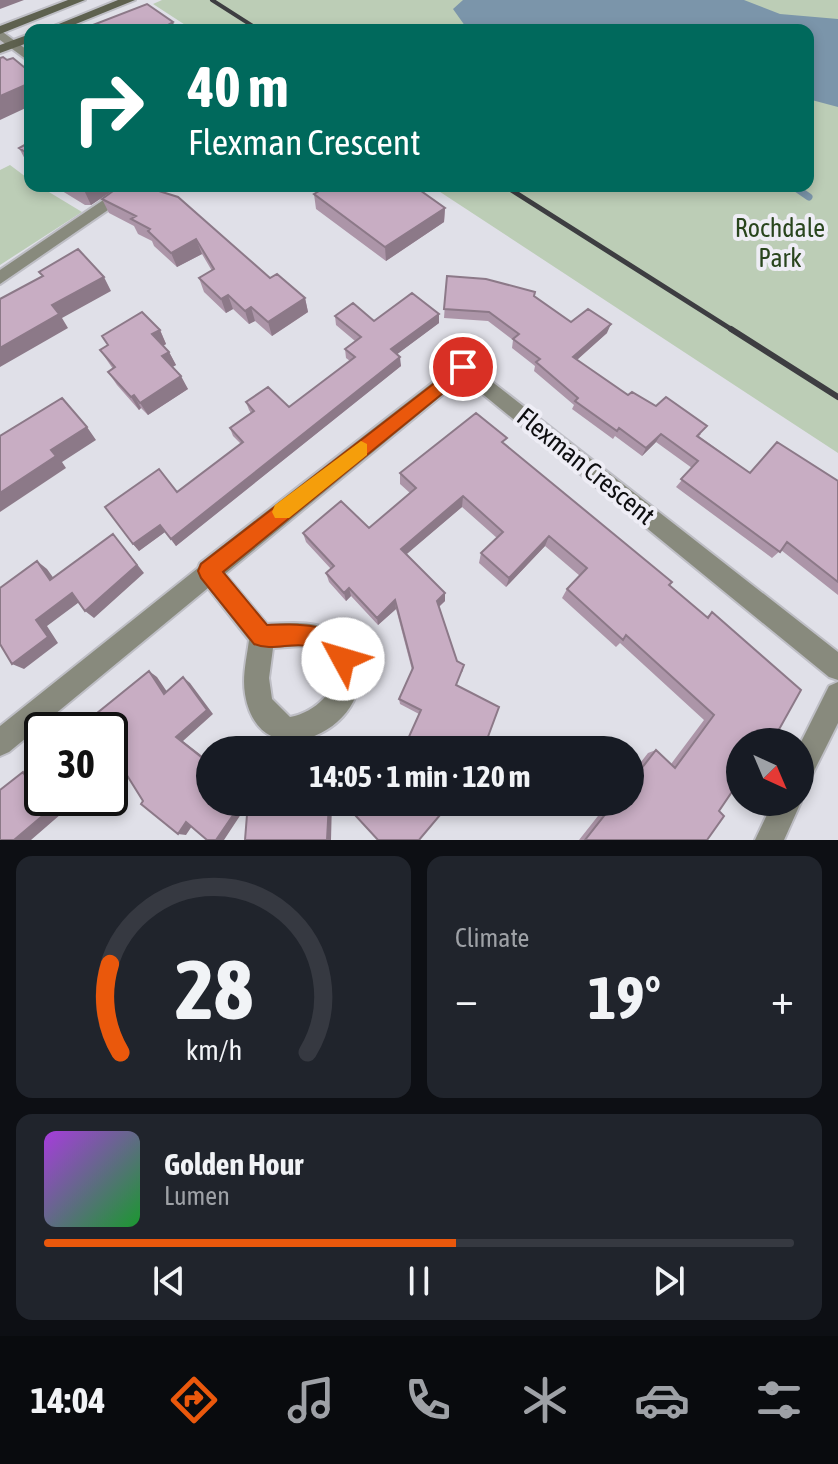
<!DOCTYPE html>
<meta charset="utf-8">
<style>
body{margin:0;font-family:"Asap Condensed",sans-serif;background:#20242c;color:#f1f3f6;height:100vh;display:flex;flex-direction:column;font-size:30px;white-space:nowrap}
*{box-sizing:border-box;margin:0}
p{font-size:26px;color:#9ea1a6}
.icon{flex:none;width:44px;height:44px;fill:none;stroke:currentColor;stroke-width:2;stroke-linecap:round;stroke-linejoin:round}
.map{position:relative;height:840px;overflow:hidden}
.drawer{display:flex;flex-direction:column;gap:16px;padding:16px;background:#0d0f14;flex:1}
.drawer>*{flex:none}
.guide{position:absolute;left:24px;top:24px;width:790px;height:168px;border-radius:16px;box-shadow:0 4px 12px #0003;background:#00695c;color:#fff;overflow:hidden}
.needle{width:52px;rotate:136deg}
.controls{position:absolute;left:726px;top:728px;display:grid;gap:16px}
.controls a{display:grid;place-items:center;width:88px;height:88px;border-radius:50%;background:#171b24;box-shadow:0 4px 12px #0003;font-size:40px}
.speed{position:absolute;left:24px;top:712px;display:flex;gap:16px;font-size:40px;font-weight:700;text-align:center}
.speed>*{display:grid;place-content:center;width:104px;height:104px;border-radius:50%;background:#171b24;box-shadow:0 4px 12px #0003;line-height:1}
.speed .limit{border:4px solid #111;border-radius:12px;background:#fff;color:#111}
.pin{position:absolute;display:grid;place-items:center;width:68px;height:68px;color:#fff;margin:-34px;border:4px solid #fff;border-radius:50%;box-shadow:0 2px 8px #0007}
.me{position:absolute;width:88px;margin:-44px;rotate:309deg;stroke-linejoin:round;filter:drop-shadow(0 0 6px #0008)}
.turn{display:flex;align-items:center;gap:28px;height:168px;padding:0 32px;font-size:36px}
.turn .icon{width:104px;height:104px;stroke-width:2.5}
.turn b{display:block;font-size:56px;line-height:68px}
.big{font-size:60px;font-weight:700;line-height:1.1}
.drawer .card{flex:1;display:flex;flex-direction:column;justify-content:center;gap:12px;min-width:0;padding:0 28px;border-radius:16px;background:#20242c}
.drawer .dial{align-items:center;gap:0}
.dial svg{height:208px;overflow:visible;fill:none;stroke:#363941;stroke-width:7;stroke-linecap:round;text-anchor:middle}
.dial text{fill:#f1f3f6;stroke:none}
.song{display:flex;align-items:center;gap:24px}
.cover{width:96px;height:96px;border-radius:12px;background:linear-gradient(135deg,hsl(280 70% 55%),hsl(130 70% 35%))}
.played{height:8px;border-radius:4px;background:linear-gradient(90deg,#ea580c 55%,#363941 55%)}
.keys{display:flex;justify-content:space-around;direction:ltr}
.heat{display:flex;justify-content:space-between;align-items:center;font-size:44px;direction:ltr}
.drawer .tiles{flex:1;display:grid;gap:16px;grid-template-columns:1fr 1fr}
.card:last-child{grid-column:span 2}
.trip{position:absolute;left:196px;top:736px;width:448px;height:80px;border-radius:40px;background:#171b24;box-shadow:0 4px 12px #0003;font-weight:700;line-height:80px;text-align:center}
.tabs{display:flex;height:128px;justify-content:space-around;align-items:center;background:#090b0e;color:#9ea1a6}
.tabs .icon{width:56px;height:56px}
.tabs .current{color:#ea580c}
.tabs b{font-size:36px;color:#f1f3f6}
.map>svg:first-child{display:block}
.green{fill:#bccdb6}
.water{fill:#7b95aa}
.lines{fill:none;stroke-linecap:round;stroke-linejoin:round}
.stream{stroke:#7b95aa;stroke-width:7}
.street-casing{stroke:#bebec5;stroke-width:4}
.secondary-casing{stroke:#bebec5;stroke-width:4}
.street{fill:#888a7d;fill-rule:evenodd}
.secondary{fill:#5e614f;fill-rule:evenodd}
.rail-far2{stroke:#3d3d41;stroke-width:4}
.rail-far1{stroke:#3d3d41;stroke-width:5}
.rail{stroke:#3d3d41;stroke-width:6}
.wall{fill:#ac95a8}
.shaded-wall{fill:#8c7988}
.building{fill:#c8adc3;stroke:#8c7988;stroke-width:2}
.route{fill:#ea580c;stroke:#983908;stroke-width:2}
.slow{fill:#f59e0b}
.labels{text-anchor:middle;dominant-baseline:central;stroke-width:8;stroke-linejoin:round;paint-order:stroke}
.park-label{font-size:26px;fill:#29451d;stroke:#eeedf5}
.street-label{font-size:26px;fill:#0e0e10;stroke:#eeedf5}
</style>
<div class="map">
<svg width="838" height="840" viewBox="0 0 838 840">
<rect width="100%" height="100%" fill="#e0e0e8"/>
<path class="green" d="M162,0H838V453L431,186H808V30H193L153,4Z
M10,165L30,180V186H39L82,212L0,265V170Z"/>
<path class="water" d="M463,0H744L780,14L838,19V107L808,99V30H468L453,9Z"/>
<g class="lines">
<path class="stream" d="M793,186L809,197"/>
<g class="street-casing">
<path id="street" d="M0,30L30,52V62L0,40Z
M124,186H143L0,284V270Z
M463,359L838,652V680L829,677L463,378L225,574L267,624C300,622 336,619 353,652C389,722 260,788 245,694C242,676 247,657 249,640L208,588L9,752L0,756V726L198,568L200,563ZM302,646C358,651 336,708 290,717L272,699L269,678L273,648Z
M838,682V723L809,781L800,785V744L829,686Z
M800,800L801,802L784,840H755L773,802Z"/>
</g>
<g class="secondary-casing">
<path id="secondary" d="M68,0H85L0,34V26Z
M118,0H135L61,30H44Z
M30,34V42L0,53V45Z"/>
</g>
<use href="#street" class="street"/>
<use href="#secondary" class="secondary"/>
<path class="rail-far2" d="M212,0L259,30"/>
<path class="rail-far1" d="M505,186L734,331"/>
<path class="rail" d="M731,329L838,397"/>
</g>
<path class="wall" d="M30,142V165L27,163L19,148Z
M54,186H117L118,187L91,205H85Z
M314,194L445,208L444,222L386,261L316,209Z
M178,197L270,278L305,298L308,312L272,336L255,321L249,324L233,309L226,313L204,292L199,278L212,271L202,254L177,267L154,246L152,241L138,234L134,226L109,213L102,199Z
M447,276L534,296L571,322L607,333L577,360L628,395L701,434L699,436L750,473L838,481V595L781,550L772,558L676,487L692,468L656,442L642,456L615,436L613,439L572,409L574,405L534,371L535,366L512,348L513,340L488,321L444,318Z
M439,314V323L397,354L401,366L176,546L165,532L139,551L133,544L177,492L241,444L233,436L230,428L251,413L249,410L246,402L289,407L350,361L346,358L345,349L355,341L336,325L335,316L374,321Z
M160,330L166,344L163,346L169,352L176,365L172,367L188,389L148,415L141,408L139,410L117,385L108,372L113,369L100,350Z
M505,445L706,617L712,612L740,742L719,811L707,840H579L609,802H630V776L648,753L656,750L671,764L704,720L620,643L616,647L562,598L567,589L580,576L545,546L506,587L479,563L481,553L497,538L462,507L406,554L445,601L439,607L457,661L463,671L419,714L400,704L399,699L412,670L396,609L378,625L351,596L346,601L329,582L326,573L331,569L306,542L303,533L369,528L410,493L400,484V473Z"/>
<path class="shaded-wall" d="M0,0H24L0,9Z
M173,22L176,30H165L168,25Z
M30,83V106L0,120V96Z
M90,186H117L118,187L91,205L84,190Z
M445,208L444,222L386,261L385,247Z
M196,239L202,254L177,267L171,253Z
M104,277L111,291L62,318L68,328L0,367V348L52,305Z
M228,295L233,309L226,313L221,299Z
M305,298L308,312L272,336L268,322Z
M251,307L255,321L249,324L245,311Z
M439,314V323L392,358L391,349Z
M611,324L607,333L570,366L573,357Z
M160,330L166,344L159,348L152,334Z
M169,352L176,365L169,369L162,356Z
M400,357L401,366L176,546L171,539Z
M181,376L188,389L148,415L140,403Z
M134,395L141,408L139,410L131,397Z
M87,427L96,440L62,462L66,468L0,512V493L51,450Z
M661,434L656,442L642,456L646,448Z
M463,496L462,507L401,559V549Z
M160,525L165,532L139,551L133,544Z
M113,534L144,573L94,618L85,611Z
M549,536L545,546L506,587L509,578Z
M37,561L47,569L60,587L50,580Z
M349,588L351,596L346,601L344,593Z
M72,593L82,600L47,626L58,643L24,669L12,664L36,620Z
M445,593V601L436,609L437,601Z
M395,600L396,609L378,625L377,618Z
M149,671L157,677L172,699L164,694Z
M183,677L190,683L213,714L183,741L210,762V764L176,737Z
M23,772L38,775L42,781V798H52L61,814L31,840H14Z
M242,802H249L224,840H216Z
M329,802H332L331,840H327Z
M186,822L194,823L186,835L178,834Z"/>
<path class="building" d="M147,4L173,22L168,25L172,27L164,30H80Z
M3,57L7,60L13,58L30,72V83L0,96V58Z
M30,142V155L19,148Z
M71,186H90L84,190H78Z
M120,186H143L178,197L270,278L277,274L305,298L268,322L251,307L245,311L228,295L221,299L199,278L214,269L196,239L171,253L148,231L150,229L131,219L136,216L102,199Z
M328,186H414L445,208L385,247L314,194Z
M78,249L104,277L52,305L59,314L0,348V299L43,276L39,272Z
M447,276L486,279L535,292L534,296L571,322L588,309L611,324L573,357L628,395L632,392L656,406L666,397L707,426L697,436L750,473L777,442L838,481V582L787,542L780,552L681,479L698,461L661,434L646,448L619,428L617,431L575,401L578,398L536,362L540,359L513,339L519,334L489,312L444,309Z
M412,293L439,314L391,349L400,357L171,539L160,525L133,544L105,507L159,469L177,492L243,442L230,428L254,411L246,402L268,387L289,407L355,357L345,349L361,337L335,316L353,303L374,321Z
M142,312L160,330L152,334L169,352L162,356L181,376L140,403L134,395L131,397L108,372L115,367L100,350L108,345L102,336Z
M62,398L87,427L51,450L56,456L0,493V436Z
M476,413L507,438L502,442L672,582L669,585L708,618L712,612L801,690L772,742H740V780L719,811L724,816L707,840H585L615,802H630V783L656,750L675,768L714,715L626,635L623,640L567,589L587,568L549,536L509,578L481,553L503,532L463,496L401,549L445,593L437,601L457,661L464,665L456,685L499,707L483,750H403L421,710L399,699L413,668L395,600L377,618L349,588L344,593L326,573L334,566L303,533L341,501L369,528L416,488L400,473Z
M113,534L137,565L85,611L72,593L36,620L48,637L12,664L0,644V588L37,561L50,580Z
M149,671L164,694L183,677L207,710L176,737L210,764V802H242L216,840H207L186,822L178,834L141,804L143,801L110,748V730H99L91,718Z
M23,772L47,812L14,840H0V790Z
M248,802H329L327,840H245Z
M343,802H451L419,840H378Z"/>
<path class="route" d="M463,361L471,367L469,372L223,572L267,625C302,624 338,621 354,659L351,667L343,670C330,665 326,652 312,647C294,641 272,652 254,644L201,578L198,571L201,564Z"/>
<path class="slow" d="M361,441L367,444V455L289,518H275L272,512L275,505Z"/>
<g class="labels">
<g class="park-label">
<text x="780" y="228">Rochdale<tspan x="780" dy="30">Park</tspan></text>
</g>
<g class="street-label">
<text transform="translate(586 466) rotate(39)">Flexman Crescent</text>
</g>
</g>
</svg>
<div class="controls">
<a><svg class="needle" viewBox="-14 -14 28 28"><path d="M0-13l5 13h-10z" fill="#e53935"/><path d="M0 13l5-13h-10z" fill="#9ea1a6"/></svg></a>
</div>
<div class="speed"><div class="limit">30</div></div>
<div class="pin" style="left:463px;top:367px;background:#d93025"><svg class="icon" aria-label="arrive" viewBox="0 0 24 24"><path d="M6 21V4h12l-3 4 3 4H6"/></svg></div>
<svg class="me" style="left:343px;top:659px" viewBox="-20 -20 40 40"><circle r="19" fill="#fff"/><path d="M0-13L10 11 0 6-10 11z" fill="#ea580c"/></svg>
<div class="trip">14:05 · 1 min · 120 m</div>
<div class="guide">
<div class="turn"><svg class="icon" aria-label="right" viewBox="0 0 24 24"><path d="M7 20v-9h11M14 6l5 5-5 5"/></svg><div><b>40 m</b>Flexman Crescent</div></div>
</div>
</div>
<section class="drawer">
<div class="tiles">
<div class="card dial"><svg viewBox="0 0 100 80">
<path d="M14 69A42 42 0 1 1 86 69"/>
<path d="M14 69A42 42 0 0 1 10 35" stroke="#ea580c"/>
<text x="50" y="56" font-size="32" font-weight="700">28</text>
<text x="50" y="72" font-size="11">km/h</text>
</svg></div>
<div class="card"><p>Climate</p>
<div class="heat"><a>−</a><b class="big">19°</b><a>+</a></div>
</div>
<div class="card">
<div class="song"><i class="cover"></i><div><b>Golden Hour</b><p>Lumen</p></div></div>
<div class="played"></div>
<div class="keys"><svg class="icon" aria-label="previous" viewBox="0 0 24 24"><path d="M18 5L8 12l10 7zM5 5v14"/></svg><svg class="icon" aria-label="pause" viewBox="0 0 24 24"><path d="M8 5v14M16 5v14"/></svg><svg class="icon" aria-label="next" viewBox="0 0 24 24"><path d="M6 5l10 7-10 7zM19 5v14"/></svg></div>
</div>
</div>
</section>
<nav class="tabs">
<b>14:04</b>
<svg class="icon current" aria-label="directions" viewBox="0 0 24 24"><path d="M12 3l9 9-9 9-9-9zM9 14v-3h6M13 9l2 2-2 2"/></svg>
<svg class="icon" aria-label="music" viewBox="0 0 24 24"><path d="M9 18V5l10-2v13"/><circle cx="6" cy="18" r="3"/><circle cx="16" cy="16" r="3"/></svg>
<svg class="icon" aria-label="phone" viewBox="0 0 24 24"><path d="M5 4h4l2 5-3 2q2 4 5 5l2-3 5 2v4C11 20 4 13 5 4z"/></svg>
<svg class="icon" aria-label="climate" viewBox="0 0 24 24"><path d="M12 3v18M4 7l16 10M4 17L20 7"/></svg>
<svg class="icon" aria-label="car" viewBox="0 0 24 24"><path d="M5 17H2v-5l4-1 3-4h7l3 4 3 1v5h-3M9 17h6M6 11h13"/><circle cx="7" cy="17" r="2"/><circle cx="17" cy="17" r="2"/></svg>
<svg class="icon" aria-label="filters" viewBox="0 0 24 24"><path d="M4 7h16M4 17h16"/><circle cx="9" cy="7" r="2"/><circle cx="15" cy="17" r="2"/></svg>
</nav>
